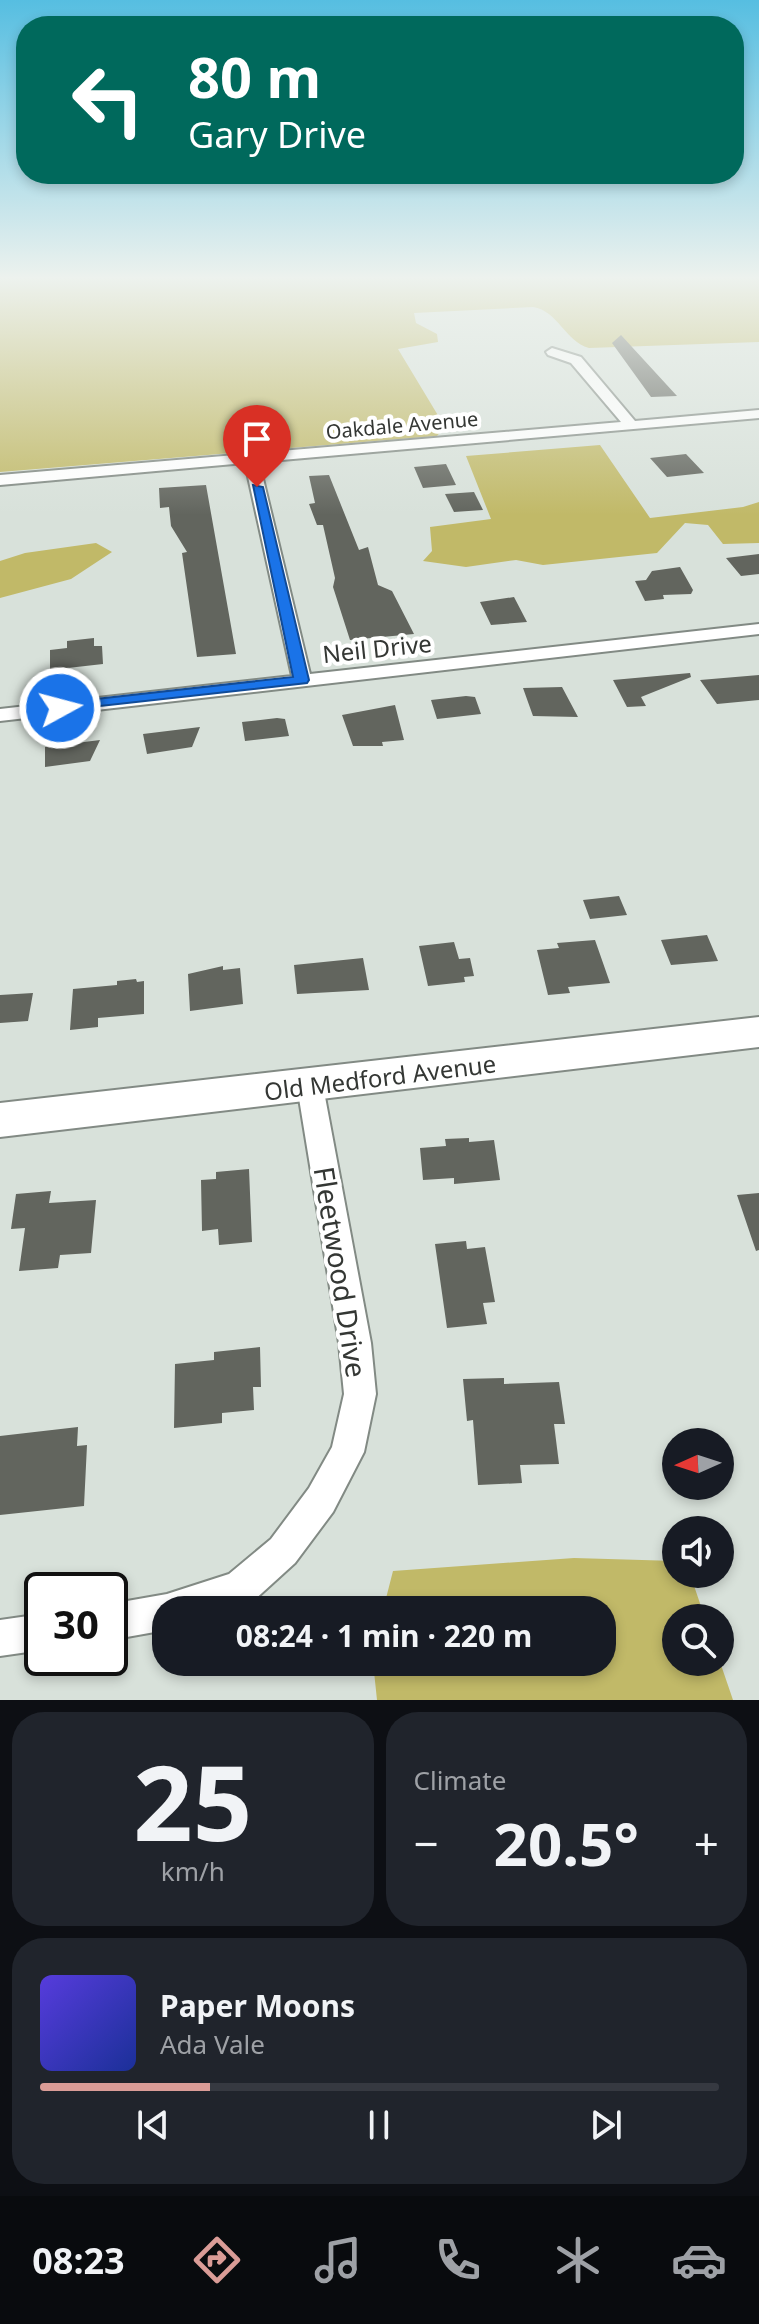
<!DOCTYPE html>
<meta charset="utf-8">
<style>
body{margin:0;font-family:"Noto Sans",sans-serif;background:#20242c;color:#f1f3f6;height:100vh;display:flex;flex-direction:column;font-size:30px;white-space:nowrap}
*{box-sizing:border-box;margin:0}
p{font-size:26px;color:#9ea1a6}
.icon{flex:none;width:44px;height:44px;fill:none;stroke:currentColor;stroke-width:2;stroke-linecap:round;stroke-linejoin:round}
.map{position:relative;height:1700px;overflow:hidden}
.side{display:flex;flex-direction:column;gap:12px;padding:12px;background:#0d0f14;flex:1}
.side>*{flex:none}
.guide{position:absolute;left:16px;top:16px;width:728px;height:168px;border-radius:32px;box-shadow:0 4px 12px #0003;background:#00695c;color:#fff;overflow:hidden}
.needle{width:52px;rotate:267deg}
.controls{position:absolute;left:662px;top:1428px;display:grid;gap:16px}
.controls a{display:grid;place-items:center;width:72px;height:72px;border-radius:50%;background:#171b24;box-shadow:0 4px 12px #0003;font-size:40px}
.speed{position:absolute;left:24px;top:1572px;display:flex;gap:16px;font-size:40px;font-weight:700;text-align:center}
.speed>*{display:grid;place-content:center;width:104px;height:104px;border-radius:50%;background:#171b24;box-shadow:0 4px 12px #0003;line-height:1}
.speed .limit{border:4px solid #111;border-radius:12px;background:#fff;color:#111}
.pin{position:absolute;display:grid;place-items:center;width:68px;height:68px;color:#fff;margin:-82px -34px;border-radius:50% 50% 50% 0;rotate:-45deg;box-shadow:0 0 8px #0007}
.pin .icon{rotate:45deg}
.me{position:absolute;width:88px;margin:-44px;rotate:83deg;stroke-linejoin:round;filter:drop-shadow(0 0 6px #0008)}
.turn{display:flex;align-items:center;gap:28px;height:168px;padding:0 40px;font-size:36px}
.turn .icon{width:104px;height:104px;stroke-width:2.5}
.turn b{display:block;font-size:56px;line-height:68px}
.big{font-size:60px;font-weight:700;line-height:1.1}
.side .widget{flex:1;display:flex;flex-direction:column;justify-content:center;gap:12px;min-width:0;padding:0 28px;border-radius:32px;background:#20242c}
.side .dial{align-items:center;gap:0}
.dial b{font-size:104px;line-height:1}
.song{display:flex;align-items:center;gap:24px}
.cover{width:96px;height:96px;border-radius:12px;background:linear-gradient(135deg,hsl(250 70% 55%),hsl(230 70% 35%))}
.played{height:8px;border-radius:4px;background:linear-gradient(90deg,#da9c97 25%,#363941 25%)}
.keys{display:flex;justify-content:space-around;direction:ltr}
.heat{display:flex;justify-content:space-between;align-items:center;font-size:44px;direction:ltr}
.side .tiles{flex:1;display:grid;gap:12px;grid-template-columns:1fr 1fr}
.widget:last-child{grid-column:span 2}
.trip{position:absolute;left:152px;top:1596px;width:464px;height:80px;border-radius:32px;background:#171b24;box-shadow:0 4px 12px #0003;font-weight:700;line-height:80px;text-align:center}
.menu{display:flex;height:128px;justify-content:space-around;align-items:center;background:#090b0e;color:#9ea1a6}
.menu .icon{width:56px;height:56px}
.menu .selected{color:#da9c97}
.menu b{font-size:36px;color:#f1f3f6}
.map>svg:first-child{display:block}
.green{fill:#c1b968}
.building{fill:#62655e}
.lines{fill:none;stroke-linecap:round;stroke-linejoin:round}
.street-casing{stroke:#828a84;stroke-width:4}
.secondary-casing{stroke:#828a84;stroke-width:4}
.street{fill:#fff;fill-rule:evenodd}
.secondary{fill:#fff;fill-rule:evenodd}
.route{fill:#1a73e8;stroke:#114b97;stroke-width:2}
.labels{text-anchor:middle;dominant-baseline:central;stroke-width:8;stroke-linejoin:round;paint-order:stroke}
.far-street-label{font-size:20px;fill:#343734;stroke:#fff}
.street-label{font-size:24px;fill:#343734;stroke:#fff}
.near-street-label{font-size:28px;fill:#343734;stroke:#fff}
</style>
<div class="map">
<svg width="759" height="1700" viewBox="0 0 759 1700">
<rect width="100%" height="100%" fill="#d8e1da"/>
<path class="green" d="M0,277H759V342L589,348C565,341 558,311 533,307L414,313L416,323L437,334L438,342L398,349L445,427L437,436L0,472Z
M600,445L650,518L743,507L759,502V543L723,544L708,525L685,523L657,553L543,565L516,560L466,567L423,561L432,551L430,527L491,519L466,456Z
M96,543L112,552L71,579L0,598V561L25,553Z
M574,1558L676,1561V1574H690L705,1618H676V1662H720L733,1700H377L373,1662H602V1610H383L393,1571Z"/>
<path class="building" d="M621,335L677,396L651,397L612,343Z
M686,454L704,473L667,477L650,458Z
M446,464L456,485L423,488L414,467Z
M329,475L359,550L368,547L378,585L392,591L414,634L350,640L333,587L335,578L323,525H317L309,504L315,503L309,476Z
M206,485L236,654L197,657L182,553L187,552L171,526L169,507L160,508L159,488Z
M474,492L483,510L454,512L445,494Z
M759,554V574L741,576L726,558Z
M680,567L693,590L691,594L663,595L664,599L645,601L635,581L646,580L652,571Z
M514,597L527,622L491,625L480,602Z
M94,638V646H102L103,664L50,670V650L67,648V641Z
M690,673L691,677L641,697L646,706L627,707L613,680Z
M759,675V700L717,704L700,680Z
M562,687L578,717L533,716L523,688Z
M466,696L475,697L481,714L437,719L431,700Z
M395,705L404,740L382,742L383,746H353L342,715Z
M277,718L285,719L289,736L245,741L242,722Z
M200,727L192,747L147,754L143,734Z
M100,740L90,761L45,767V747Z
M619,896L627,915L590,919L583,900Z
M707,935L718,961L671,965L661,940Z
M595,940L610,983L568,987L570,993L548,995L537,950L559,948L557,943Z
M454,942L459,959L470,958L474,976L464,977L465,982L428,986L419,946Z
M363,958L369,990L297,994L294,965Z
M223,966V970L240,968L243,1004L190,1011L188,974Z
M136,979L137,982L144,981V1014L98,1018V1027L70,1030L73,989L117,985V981Z
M33,993L28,1021L0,1023V995Z
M469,1138V1142L494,1140L500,1180L454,1184V1178L423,1180L420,1148L446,1146L445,1139Z
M249,1169L252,1242L219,1245L218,1229L202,1231L201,1180L216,1179V1172Z
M51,1191L49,1203L96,1200L91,1253L60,1255L58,1268L19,1271L25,1228L11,1229L16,1194Z
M759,1193V1250L756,1251L737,1195Z
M466,1241L467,1249L485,1247L495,1302L483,1303L487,1324L447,1328L435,1244Z
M260,1347L261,1387H253L254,1410L222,1413V1423L174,1428L175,1364L214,1360V1352Z
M504,1378V1384L559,1382L565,1424H554L559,1464L520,1465L522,1483L478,1485L473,1420L467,1421L463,1379Z
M78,1427L77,1446L87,1445L84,1506L0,1515V1436Z"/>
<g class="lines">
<g class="street-casing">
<path id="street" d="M552,348L581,357L635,421L759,410V418L259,462L310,674L759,624V634L0,721V709L292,676L245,463L0,485V475L621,422L571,363L548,355L546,352Z
M310,1075L319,1078L323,1086L371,1343L376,1394L364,1452L333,1512L295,1563L252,1602L230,1610H166V1630L110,1640V1604L167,1594L229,1574L271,1539L309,1488L332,1447L344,1394L339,1343L297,1086L301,1078Z
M42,1614V1650L0,1656V1620Z"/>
</g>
<g class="secondary-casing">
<path id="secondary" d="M759,1017V1047L0,1137V1103Z"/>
</g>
<use href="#street" class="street"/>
<use href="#secondary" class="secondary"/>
</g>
<linearGradient id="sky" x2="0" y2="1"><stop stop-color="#56bee1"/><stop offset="0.54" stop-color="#edf2ee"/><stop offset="1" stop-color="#edf2ee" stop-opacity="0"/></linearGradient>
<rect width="759" height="515" fill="url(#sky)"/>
<path class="route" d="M253,485L263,487L309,680L307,683L55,711L52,708L60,703L293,677Z"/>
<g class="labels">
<g class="far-street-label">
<text transform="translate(402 425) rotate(-5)">Oakdale Avenue</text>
</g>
<g class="street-label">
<text transform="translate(377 648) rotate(-6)">Neil Drive</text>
<text transform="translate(380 1077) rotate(-7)">Old Medford Avenue</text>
</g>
<g class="near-street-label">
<text transform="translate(341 1272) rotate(81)">Fleetwood Drive</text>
</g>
</g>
</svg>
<div class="controls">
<a><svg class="needle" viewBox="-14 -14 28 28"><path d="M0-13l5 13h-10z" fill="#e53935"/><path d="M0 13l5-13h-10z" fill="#9ea1a6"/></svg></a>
<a><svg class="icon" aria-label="sound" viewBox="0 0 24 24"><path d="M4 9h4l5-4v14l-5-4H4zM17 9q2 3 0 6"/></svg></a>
<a><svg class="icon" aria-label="search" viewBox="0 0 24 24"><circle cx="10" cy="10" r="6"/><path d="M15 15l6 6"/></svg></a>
</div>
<div class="speed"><div class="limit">30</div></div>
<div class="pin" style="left:257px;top:487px;background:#d93025"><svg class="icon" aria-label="arrive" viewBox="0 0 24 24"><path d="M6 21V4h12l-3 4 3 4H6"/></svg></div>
<svg class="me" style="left:60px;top:708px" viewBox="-20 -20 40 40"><circle r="17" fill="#1a73e8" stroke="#fff" stroke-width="3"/><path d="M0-11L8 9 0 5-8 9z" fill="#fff"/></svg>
<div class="trip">08:24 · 1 min · 220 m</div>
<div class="guide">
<div class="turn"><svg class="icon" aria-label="left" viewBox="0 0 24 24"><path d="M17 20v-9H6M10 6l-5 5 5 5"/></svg><div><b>80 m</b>Gary Drive</div></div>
</div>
</div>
<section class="side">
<div class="tiles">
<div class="widget dial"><b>25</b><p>km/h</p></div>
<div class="widget"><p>Climate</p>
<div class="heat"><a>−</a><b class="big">20.5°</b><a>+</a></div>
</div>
<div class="widget">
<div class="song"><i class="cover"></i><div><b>Paper Moons</b><p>Ada Vale</p></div></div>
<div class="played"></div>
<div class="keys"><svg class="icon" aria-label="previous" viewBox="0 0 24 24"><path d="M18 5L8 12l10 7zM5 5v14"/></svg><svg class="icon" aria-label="pause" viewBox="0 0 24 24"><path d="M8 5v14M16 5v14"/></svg><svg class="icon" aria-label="next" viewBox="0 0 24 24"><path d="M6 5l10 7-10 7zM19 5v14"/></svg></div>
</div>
</div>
</section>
<nav class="menu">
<b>08:23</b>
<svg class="icon selected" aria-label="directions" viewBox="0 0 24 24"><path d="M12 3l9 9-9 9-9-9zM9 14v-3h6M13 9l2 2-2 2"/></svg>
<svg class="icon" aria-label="music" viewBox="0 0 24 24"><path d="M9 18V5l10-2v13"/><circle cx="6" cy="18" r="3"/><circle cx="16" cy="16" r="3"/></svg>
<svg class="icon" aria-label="phone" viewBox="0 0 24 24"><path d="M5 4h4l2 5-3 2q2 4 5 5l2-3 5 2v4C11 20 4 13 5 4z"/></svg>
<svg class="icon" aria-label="climate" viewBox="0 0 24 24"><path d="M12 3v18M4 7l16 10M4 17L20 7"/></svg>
<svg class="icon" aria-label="car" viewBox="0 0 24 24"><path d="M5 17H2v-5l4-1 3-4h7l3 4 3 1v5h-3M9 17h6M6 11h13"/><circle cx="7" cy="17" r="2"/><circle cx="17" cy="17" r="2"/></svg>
</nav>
